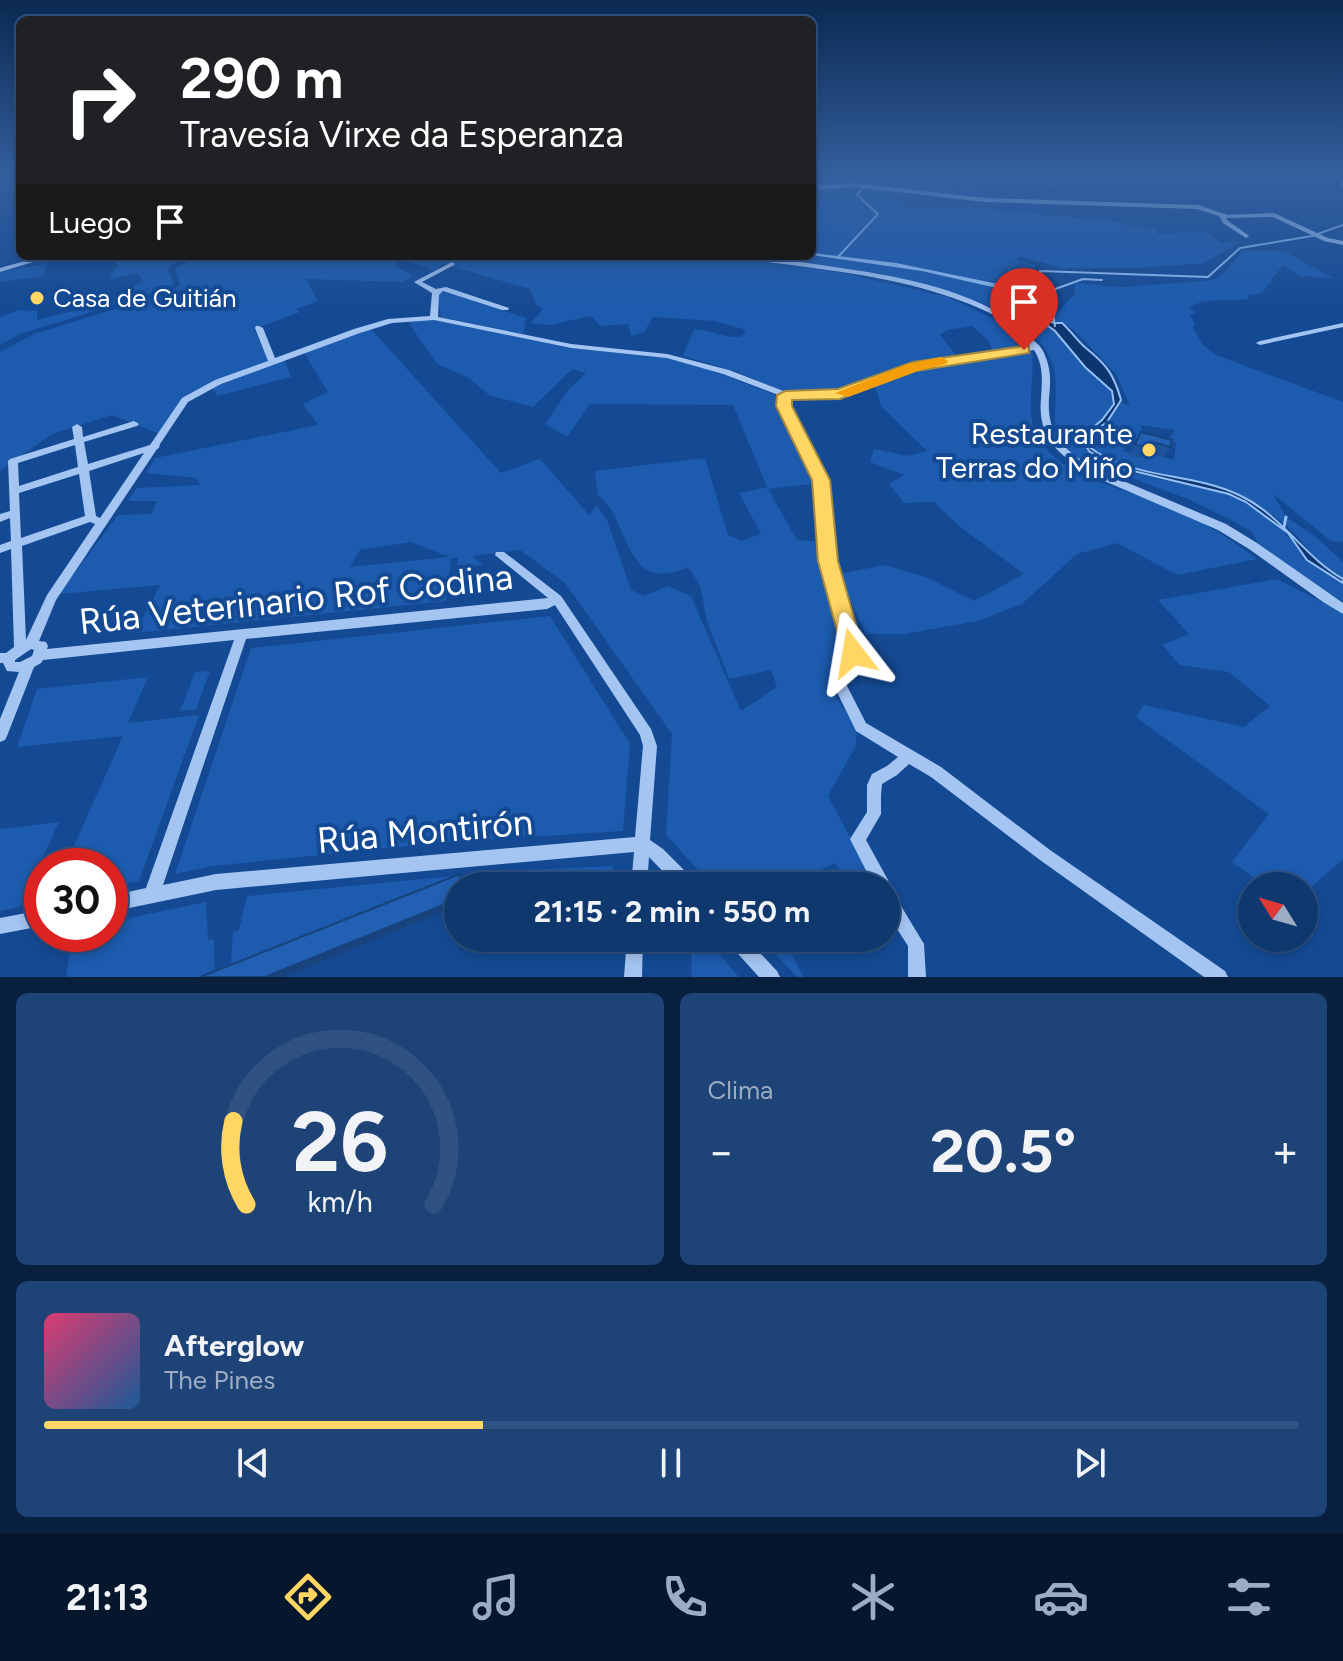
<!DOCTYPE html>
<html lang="es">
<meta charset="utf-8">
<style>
body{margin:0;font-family:Figtree,sans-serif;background:#1d4377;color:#f1f3f6;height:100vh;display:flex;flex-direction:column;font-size:30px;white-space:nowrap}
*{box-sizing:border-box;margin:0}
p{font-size:26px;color:#9bacc3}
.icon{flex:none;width:44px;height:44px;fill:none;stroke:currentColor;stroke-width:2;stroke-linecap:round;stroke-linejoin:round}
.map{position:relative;height:977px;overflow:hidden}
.details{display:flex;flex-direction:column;gap:16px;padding:16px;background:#081f3d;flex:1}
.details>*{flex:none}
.hud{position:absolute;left:16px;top:16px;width:800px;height:244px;border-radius:12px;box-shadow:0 4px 12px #0003,0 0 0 2px #2f5282;background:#202124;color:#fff;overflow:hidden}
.needle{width:52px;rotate:307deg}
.controls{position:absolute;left:1238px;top:872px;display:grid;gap:16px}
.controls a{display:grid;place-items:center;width:80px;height:80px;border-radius:50%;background:#0f386f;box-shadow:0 4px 12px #0003,0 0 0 2px #2f5282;font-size:40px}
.speed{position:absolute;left:24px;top:848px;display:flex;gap:16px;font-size:40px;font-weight:700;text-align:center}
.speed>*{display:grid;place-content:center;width:104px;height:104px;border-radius:50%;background:#0f386f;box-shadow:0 4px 12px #0003,0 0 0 2px #2f5282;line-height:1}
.speed .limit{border:12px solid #d22;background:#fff;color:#111}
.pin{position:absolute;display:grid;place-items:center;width:68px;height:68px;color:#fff;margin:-82px -34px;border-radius:50% 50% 50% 0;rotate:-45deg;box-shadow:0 0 8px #0007}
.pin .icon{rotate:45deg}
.me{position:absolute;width:88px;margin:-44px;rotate:346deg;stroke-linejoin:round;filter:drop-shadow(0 0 6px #0008)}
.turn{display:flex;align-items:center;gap:28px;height:168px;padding:0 32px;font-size:36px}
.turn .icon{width:104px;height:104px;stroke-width:2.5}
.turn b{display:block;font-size:56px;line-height:68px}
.then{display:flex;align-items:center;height:76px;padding:0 32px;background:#0003;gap:16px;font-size:30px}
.big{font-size:60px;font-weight:700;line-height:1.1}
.details .tile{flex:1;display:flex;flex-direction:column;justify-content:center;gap:12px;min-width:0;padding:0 28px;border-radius:12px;background:#1d4377}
.details .dial{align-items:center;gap:0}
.dial svg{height:208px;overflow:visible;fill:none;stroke:#2f5282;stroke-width:7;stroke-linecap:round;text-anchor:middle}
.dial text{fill:#f1f3f6;stroke:none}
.song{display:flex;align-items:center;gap:24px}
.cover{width:96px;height:96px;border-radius:12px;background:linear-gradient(135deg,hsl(340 70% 55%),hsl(210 70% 35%))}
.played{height:8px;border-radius:4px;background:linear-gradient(90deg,#ffd564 35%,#2f5282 35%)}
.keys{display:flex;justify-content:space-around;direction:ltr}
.heat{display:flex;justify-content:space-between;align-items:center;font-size:44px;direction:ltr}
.details .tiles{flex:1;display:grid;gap:16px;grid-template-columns:1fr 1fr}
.tile:last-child{grid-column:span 2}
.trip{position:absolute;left:444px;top:872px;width:456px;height:80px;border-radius:40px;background:#0f386f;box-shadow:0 4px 12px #0003,0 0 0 2px #2f5282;font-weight:700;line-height:80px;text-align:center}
.tab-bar{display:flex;height:128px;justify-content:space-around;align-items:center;background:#06162c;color:#9bacc3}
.tab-bar .icon{width:56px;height:56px}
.tab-bar .current{color:#ffd564}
.tab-bar b{font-size:36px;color:#f1f3f6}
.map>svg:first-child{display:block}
.green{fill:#1c5bae;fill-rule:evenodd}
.water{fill:#0d3671;stroke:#96c0f5;stroke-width:2}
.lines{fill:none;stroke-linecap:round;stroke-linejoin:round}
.stream-far1{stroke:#96c0f5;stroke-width:2}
.stream{stroke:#96c0f5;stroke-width:3}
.minor{fill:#a4c5f2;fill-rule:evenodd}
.wall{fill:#1d539a}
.shaded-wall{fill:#18437d}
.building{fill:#2260b3;stroke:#18437d;stroke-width:2}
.route{fill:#ffd564;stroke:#a68a41;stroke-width:2}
.slow{fill:#f59e0b}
.poi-dot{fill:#ffd564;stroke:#144a94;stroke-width:3}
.labels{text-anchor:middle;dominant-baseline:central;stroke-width:8;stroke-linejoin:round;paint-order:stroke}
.far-poi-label{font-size:26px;fill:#fff;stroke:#144a94;text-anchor:start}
.poi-label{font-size:30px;fill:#fff;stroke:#144a94;text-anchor:end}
.near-street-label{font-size:36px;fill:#fff;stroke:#144a94}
</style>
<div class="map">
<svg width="1343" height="977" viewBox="0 0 1343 977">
<rect width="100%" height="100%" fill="#144a94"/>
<path class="green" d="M812,175H942L924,181L964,189L966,185L954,181L956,178L1047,175L1057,187L983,184L976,188V192L993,195V198L875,189L893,197L907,209L964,207L1119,222C1129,230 1146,226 1158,229L1157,234L1203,231L1222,243L1240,242L1204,263L1138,268H1062L1018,256L1016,260L1035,265V276L1031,278L1033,285L1012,287L896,264L812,254V205H819L820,200L812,196L825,194L812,188Z
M1243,251H1284L1333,278L1300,276L1283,265L1262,293L1248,295L1249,299C1228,302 1208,297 1189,307L1195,312L1190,316L1195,323L1193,328L1203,345L1216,355L1343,402V542L1331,541L1273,494L1286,517L1315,536L1343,562V579C1323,567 1312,554 1298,537C1282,520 1257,504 1237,494C1189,471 1133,479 1089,447L1087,436L1107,422L1120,402L1130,406L1116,374L1073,329L1037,314L1042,315L1021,292C1034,289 1042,295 1048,307L1045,310L1056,314L1075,294V283L1121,287L1204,281L1219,278ZM1140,425L1175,430L1168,440L1176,443L1174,460L1146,452L1141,458L1123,451L1131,440L1146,439Z
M812,255L899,266L1015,291L1033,315L1055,331L1085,367L1112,391L1114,404L1102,420L1080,438C1113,485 1184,476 1233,496C1280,516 1300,559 1343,583V602L1293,572L1258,543L1252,532L1233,521L1188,499L1075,457L1056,437C1052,412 1061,381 1050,358C1017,282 822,265 748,256Z
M107,256H198L173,264L168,269L174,284L166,289L20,334L0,345V317L18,310L37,311V320L108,302L143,281L137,273L109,279L118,265Z
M207,256H720L843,273L948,297L1004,324L1027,345L992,351L989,341L972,326L947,330L940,335L957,356L903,366L838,391L800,393L781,391L735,371L683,356L694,329C711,330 727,339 742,337L746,330L715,321L653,317L644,332L631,336L628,324L600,326L591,316L550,325L531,323L543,309L536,305L530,289L443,264L435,270L399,259L396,267L413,276L403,282L306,279L318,301L296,309L300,312L254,329L269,362L192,393L160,434L112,415L52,434L0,471V352L34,334L169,292L180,285L175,267Z
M48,263L43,276L0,282V272Z
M448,292L526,318L523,334L441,317L438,295Z
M443,318L568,348L657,355L693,364L776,395L819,483L768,489L797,540L823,542L849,647L834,680L836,697L857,729L856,745L828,796L876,886H850L835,863L788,886H713L666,835L672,734L565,583L520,550L472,556L483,565L457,568L458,558H451L446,601L135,633L160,585L59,594L118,515L151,514L157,501H128L137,488L200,485L196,478L146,473L155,458L318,425L303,404L328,392L304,353L371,329L501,473L540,459L589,515L597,506L607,520L631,590L645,596L667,586L691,596L741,711L777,687L771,670L729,679L707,621L700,585L688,567C623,597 631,519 598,495L595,471L705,458L728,535L741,541L761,534L739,493L767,487L733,405L590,404L567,437L545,424L568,390L586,373L572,369L533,407L489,395L469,378L437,364L408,322ZM411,542L449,557L350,567L360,550Z
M1032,351C1035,375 1026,409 1035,431C1055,478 1126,488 1167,506C1200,520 1228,537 1257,559L1177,575L1117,543L1077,554L1022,604L978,621L904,634H866L838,574L885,565L926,577L974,601L1024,574L959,526L934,502L904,503L889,484L904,475L870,462L874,449L908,456L927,451L881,406L875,386L917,369Z
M284,359L291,377L217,396L211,386Z
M1277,579L1343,613V859L1304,893V886H1266L1232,862L1269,814L1136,717L1144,705L1244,727L1270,706L1229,672L1180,665L1162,645L1189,634L1158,600Z
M550,616L630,744L623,831L449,842L213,866L175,874L251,648Z
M210,671L196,709L180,711L195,672Z
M148,677L128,723L199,715L139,881L110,887V866H65L123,736L17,747L37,689Z
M59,822L20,907L0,911V829Z
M613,866L611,886H518L525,870Z
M454,876V880L230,973L233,932L239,930L247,896Z
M206,902L208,940L214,939L215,977H66L73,934H110V922Z
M692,938H705L739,977H691Z
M760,938H782L804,977H797Z"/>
<path class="water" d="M812,254L896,264L1012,288L1039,316L1054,323H1062C1071,331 1080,344 1087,349C1107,365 1114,375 1121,400L1107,422L1087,436L1089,447C1133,480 1191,472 1239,495C1282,515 1303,556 1343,579V583L1307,560L1288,533L1246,502L1229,494L1121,468L1090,452L1080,438L1102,420L1114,404L1112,391L1085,367L1055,331L1033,315L1015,291L922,270Z"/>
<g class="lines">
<path class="stream-far1" d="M879,175H907
M1343,181V186
M837,258L878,214L857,195L875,175
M1017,291L1031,290L1042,278L1040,271L1208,277L1240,248L1312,236L1343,225
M1055,326L1053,314L1036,296L1083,279L1102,280"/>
<path class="stream" d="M1284,527L1286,517"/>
<path class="minor" d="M853,183L985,198L1198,205L1228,215L1274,213L1328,238L1343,241V245L1324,241L1273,217L1226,218L1228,221L1248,235L1249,236L1246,238L1223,223L1219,216L1197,209L985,202L853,187L812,190V186Z
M43,256H53L0,272V268Z
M736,256C764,256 793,261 821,265C883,274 948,283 1003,315C1008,318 1014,321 1018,325C1023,329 1027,334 1031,338C1036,343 1040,345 1043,351C1051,367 1051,380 1049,398C1046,439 1069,454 1102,472L1226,524L1257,543L1343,603V614L1323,602L1249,549L1218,530L1095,477C1062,458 1037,440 1041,399C1042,381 1044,366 1034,350L915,369L840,397L789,398L788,406L826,480L834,561L859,653L845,682L866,723L941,767L1050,850L1225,971L1228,977H1204L1040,860L931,777L909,764L897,775L882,784L881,796V814L866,840L888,880L890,886L888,890L892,891L924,944L926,977H908V946L886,912V886H874L850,839L867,812V785L872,774L887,766L898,757L856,731L832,682L847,653L822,561L816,480L780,406L781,396L723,374L667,358L571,348L434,320L392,323L360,333L221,384L188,402L160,444L159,448L157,449L56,600L39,641L46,642L48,646L47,649L548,598L495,555L496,552H504L561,596L651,729L657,746L650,840L663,849L694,880L696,886H677L649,857L647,886H631L634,852L216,890L110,912V896L146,888L234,640L43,660L41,663L34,667L7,736L5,740L0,742V719L19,672L7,671L3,663H0V653H6L14,647L11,549L0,553V545L11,541L10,518L0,522V514L10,511L8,461L10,459L74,439L72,427L77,424L82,427L83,437L134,421L139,424L137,426L84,442L88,464L150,445L182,398L215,380L268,361L255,328L256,326H259L263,328L275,358L354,329L388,319L430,316L432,293L414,282L452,262L455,264L454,265L422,282L436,289L446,287L509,308L508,310H502L443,291L439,295L438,317L571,344L667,354L729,370L786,392L839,391L913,365L1030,346C1024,340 1019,333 1013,328C999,316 980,308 964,302C892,274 814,269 739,258ZM75,445L78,467L19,486L18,463ZM144,453L100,518L96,516L89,471ZM79,474L85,516L21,538L19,493ZM90,522L95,524L47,595L26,640L22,546ZM555,605L640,735L643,746L635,837L216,874L163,885L246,639L547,609ZM31,649L34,650L32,656L20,662H15V660Z
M1343,323V327L1260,345L1256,343L1260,341Z
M42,910V926L0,934V918Z
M627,938H643L642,977H624Z
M727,938H746L777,971L780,977H759L729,944Z"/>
</g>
<path class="wall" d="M1141,432L1170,447L1164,458L1146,452L1141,458L1129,454Z"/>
<path class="shaded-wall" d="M458,899V906L284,977H265Z"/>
<path class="building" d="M1141,432L1172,440L1170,447L1152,442L1147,448L1135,444Z
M460,874L462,886H458V899L265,977H200Z"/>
<linearGradient id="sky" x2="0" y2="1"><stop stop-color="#0b2951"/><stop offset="0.56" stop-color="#34609f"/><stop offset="1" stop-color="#34609f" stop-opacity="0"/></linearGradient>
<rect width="1343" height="312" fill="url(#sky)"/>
<path class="route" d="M1024,346L1029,347V353L916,371L840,399L792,400V406L830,480L838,561L864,653L861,660H845L818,561L812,480L776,406L777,395L785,391L838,389L913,362Z"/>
<path class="slow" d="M941,357L948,361L946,364L917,371L848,397L835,393L908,364Z"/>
<g class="poi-dot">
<circle cx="37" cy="298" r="8"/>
<circle cx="1149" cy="450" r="8"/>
</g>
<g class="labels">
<g class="far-poi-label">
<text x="53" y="298">Casa de Guitián</text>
</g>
<g class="poi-label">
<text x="1133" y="433">Restaurante<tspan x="1133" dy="34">Terras do Miño</tspan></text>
</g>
<g class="near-street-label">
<text transform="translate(296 599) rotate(-6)">Rúa Veterinario Rof Codina</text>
<text transform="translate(425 831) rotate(-5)">Rúa Montirón</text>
</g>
</g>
</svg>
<div class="controls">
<a><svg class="needle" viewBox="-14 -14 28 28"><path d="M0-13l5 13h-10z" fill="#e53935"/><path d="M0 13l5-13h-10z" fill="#9bacc3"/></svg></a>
</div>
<div class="speed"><div class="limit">30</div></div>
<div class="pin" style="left:1024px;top:350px;background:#d93025"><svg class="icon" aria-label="arrive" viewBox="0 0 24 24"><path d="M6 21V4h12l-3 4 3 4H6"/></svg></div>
<svg class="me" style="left:853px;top:653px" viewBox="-20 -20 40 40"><path d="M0-17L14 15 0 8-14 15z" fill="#ffd564" stroke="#fff" stroke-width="4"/></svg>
<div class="trip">21:15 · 2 min · 550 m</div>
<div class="hud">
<div class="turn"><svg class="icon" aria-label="right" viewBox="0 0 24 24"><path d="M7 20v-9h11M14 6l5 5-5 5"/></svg><div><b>290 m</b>Travesía Virxe da Esperanza</div></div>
<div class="then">Luego<svg class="icon" aria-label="arrive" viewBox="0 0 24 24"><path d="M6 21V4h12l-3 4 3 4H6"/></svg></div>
</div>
</div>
<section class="details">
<div class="tiles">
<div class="tile dial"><svg viewBox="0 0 100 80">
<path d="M14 69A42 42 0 1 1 86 69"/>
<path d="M14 69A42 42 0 0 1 9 37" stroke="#ffd564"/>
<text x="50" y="56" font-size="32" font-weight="700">26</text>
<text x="50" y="72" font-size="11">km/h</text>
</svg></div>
<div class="tile"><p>Clima</p>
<div class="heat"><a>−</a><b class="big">20.5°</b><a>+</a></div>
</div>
<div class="tile">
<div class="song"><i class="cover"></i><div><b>Afterglow</b><p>The Pines</p></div></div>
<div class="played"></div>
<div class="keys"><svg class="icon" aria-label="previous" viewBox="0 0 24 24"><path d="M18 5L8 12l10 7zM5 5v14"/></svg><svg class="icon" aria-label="pause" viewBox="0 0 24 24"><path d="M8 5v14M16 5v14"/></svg><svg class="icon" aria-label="next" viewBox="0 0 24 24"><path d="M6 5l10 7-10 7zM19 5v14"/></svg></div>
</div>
</div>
</section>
<nav class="tab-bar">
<b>21:13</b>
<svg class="icon current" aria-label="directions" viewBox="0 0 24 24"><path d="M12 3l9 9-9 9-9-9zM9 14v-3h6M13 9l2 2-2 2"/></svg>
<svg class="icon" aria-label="music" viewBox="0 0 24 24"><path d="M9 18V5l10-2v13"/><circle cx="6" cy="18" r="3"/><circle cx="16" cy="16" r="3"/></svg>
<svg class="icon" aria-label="phone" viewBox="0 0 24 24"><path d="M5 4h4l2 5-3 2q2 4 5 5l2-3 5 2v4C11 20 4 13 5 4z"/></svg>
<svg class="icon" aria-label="climate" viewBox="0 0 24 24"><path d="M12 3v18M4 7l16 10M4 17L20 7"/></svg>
<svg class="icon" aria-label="car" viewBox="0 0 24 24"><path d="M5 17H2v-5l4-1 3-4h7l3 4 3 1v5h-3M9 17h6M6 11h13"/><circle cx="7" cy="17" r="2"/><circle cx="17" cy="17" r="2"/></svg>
<svg class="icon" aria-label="filters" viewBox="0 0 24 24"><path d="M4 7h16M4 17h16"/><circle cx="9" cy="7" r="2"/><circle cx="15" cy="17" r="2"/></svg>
</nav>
